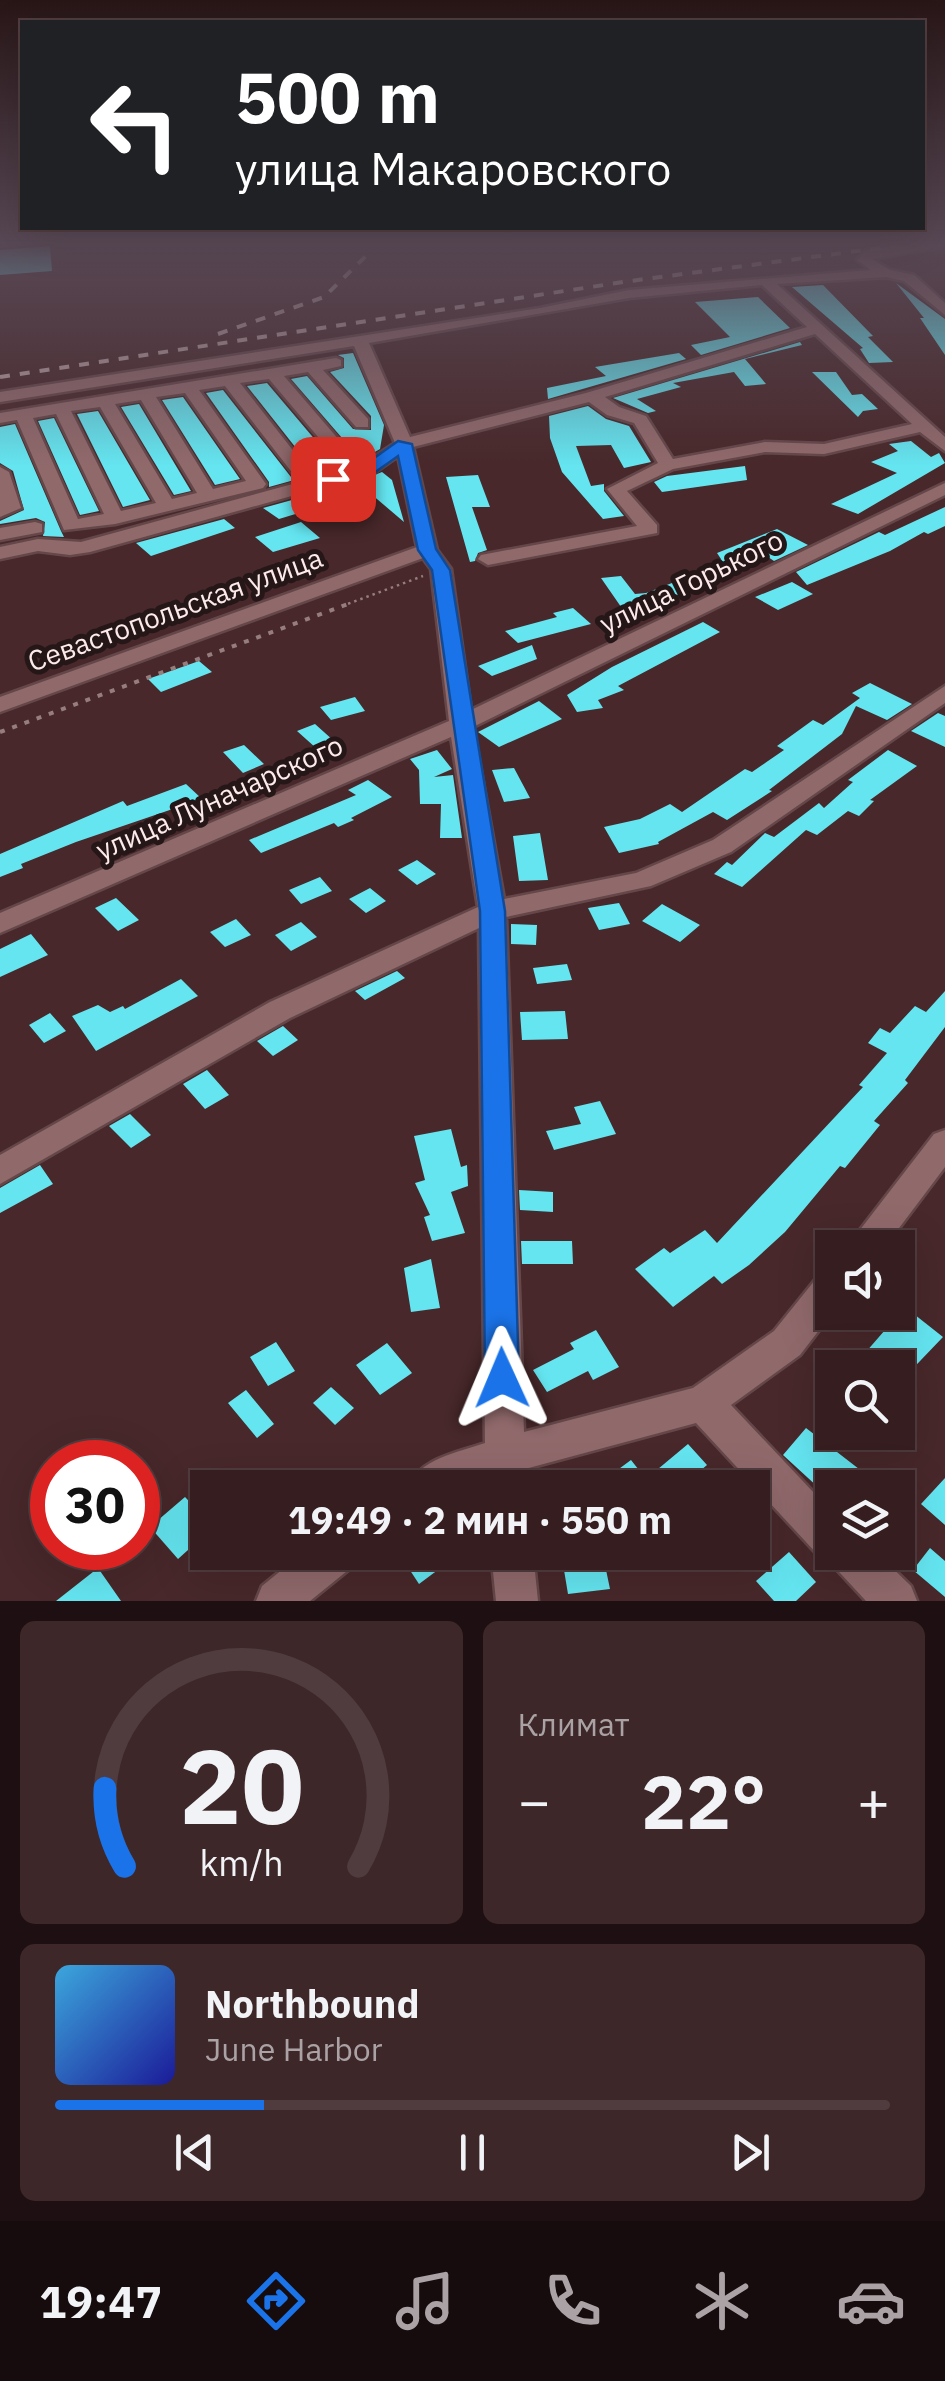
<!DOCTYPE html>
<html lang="ru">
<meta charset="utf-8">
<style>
body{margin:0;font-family:"IBM Plex Sans",sans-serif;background:#3d2729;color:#f1f3f6;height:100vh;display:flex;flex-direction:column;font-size:38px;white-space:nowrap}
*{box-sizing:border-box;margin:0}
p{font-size:32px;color:#aaa2a5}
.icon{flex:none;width:55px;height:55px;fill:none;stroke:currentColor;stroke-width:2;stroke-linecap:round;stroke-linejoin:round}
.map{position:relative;height:1601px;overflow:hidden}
.side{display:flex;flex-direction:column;gap:20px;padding:20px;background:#1e1012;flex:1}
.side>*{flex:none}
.hud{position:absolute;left:20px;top:20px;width:905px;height:210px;border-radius:0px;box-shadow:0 10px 40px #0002,0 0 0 2px #503c3e;background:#202124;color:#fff;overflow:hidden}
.tools{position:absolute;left:815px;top:1230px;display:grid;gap:20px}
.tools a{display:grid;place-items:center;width:100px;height:100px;border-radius:0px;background:#361e20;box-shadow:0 10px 40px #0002,0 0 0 2px #503c3e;font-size:50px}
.speed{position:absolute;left:30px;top:1440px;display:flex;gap:20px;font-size:50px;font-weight:700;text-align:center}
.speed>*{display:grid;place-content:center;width:130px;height:130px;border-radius:50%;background:#361e20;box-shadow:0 10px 40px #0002,0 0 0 2px #503c3e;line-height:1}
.speed .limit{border:15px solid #d22;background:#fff;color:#111}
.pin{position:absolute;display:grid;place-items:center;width:85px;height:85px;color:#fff;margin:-42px;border-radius:20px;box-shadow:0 5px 15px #0006}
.me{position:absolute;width:110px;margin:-55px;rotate:359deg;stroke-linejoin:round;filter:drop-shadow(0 0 8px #0008)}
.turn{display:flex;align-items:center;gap:35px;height:210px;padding:0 50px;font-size:45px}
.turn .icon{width:130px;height:130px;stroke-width:2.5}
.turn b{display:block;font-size:70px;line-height:85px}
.big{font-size:75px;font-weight:700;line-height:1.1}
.side .tile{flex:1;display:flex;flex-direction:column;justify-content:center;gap:15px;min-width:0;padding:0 35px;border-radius:15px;background:#3d2729}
.side .dial{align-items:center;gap:0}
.dial svg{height:260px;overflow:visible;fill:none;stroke:#503c3e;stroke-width:7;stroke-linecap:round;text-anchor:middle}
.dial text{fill:#f1f3f6;stroke:none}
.song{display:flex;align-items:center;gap:30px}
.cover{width:120px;height:120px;border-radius:15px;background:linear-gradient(135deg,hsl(200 70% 55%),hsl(240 70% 35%))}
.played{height:10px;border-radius:5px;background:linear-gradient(90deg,#1a73e8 25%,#503c3e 25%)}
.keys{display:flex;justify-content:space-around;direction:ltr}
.heat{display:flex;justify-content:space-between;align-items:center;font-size:55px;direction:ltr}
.side .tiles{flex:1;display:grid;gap:20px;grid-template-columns:1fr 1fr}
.tile:last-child{grid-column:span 2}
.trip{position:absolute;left:190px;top:1470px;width:580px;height:100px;border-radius:0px;background:#361e20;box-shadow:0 10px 40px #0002,0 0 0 2px #503c3e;font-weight:700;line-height:100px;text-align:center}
.tabs{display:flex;height:160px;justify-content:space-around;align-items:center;background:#160c0d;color:#aaa2a5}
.tabs .icon{width:70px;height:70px}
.tabs .on{color:#1a73e8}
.tabs b{font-size:45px;color:#f1f3f6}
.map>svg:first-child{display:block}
.building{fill:#64e5f0}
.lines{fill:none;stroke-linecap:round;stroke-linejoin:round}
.minor-casing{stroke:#654749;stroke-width:5}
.path-far1{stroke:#967d7e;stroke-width:2.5;stroke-dasharray:2.5 4;stroke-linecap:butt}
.path{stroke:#967d7e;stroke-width:4;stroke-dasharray:5 8;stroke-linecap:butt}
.minor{fill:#90696b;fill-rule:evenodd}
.rail{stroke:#b79fa0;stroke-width:4;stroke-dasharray:10 10;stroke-linecap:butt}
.route{fill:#1a73e8;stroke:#114b97;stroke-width:2.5}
.labels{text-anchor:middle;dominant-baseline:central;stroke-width:10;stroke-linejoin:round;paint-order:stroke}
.street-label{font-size:28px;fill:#fdebeb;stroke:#251617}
</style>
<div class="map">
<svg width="945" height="1601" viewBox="0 0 945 1601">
<rect width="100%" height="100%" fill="#48282a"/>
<path class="building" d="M50,246L52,271L0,275V250Z
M896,283L945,319V355L920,318H924Z
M823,285L873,336L868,337L893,362L869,363L860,349L863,348L792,287Z
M758,297L790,328L701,355L691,345L730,337L695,302Z
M800,342L802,345L745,359L766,384L745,386L734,372L673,383L681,387L637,399L656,411L648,413L613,398Z
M353,353L384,425L380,449L356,463L355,453L291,379L307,376L353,429L371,430V416L330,372L344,368V358L338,355Z
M679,353L686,359L548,399L547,388L606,376L595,367Z
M812,372H836L852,395L862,394L878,409L863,411L858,417Z
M267,383L328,455L307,462L247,386Z
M223,390L291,477L298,479L269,487V482L206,393Z
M183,397L240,479L215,485L162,400Z
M139,404L191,491L174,495L121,407Z
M588,406L606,419L629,426L651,462L624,468L611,445L576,446L591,486L604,484V491L624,516L603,519L562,472L550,438L549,416Z
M98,411L150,500L123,507L77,414Z
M54,418L99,511L80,515L38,421Z
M15,424L61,531L64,537L43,536L45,522L36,518L0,524V521L24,510L13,471L0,463V427Z
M911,441L931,457L939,453L945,463L858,514L831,504L897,473L871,462L898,451L889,444Z
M745,466L747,480L662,492L654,482L667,476Z
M382,472L392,480L404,522L357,482Z
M478,475L490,507H472L487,550L478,553L475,561L470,562L446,477Z
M321,492L335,502L279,519L263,508Z
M945,507V526L928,534L924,532L890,551L807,585L796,572L879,532L885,535Z
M224,519L235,528L151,556L136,543Z
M301,522L320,538L273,552L255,537Z
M777,529L808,545L774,561L768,557L755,560L628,617L601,578L621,576L635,594L646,593L698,573L721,559L717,553Z
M792,582L813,594L778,610L755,597Z
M573,608L591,624L518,643L505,631L557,617L553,613Z
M703,622L720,632L618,686L624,690L598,700L603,708L577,712L567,695L612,667Z
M532,645L537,659L492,676L478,666Z
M199,661L212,672L161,692L148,679Z
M870,683L912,704L887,720L856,706L842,734L769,790L772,791L727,820L713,812L658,842L659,844L619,853L604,827L640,819L670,804L682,812L745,769L752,772L784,750L777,746L813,720L823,725L860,698L852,693Z
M355,697L365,711L331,720L320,707Z
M539,701L562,719L499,747L478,732Z
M938,713L945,716V747L911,731Z
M315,724L334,741L316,748L297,731Z
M244,745L264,764L243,773L223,752Z
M437,750L452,769L434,777L453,775L462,838H440L441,804H420L419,770L410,759Z
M888,750L917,766L870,800L874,801L859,816L848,811L817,835L806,830L742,887L714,874L727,862L732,865L765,833L774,837L819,803L824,808L853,782L848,780Z
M514,768L530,798L504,802L492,770Z
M368,780L392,797L351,818L354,820L338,827L334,823L261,853L249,840L356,795L348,790Z
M186,784L202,799L76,842L21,864L23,868L0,877V854L123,801L127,806Z
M540,833L548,880L519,881L513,836Z
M417,860L436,874L417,885L398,870Z
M320,877L332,891L301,904L289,890Z
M370,888L386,901L366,913L349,899Z
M116,898L139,920L118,931L95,908Z
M619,903L630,924L599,930L588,908Z
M662,904L700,925L680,942L642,921Z
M236,919L251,935L225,947L210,932Z
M301,922L317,937L291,951L275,935Z
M511,924L537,925L536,945L511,944Z
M31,934L48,955L0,977V949Z
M567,964L572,980L537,984L533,968Z
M397,971L405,978L365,1000L355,991Z
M181,979L198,996L96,1051L72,1016L98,1005L110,1012L123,1006L125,1009Z
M945,991V1027L905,1080L908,1083L874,1121L880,1125L845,1168L840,1166L785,1232L749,1265L722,1284L714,1276L673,1307L635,1269L664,1248L670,1253L705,1230L717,1243L863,1087L859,1085L887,1053L868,1043L880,1028L890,1033L915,1006L926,1012Z
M565,1011L568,1039L522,1040L520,1012Z
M50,1013L66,1031L44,1043L29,1025Z
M283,1026L298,1040L273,1056L257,1041Z
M207,1070L229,1095L205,1109L183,1084Z
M600,1101L616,1134L554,1150L546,1131L581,1124L574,1107Z
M130,1114L151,1135L131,1148L109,1126Z
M451,1129L461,1167L467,1165L468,1186L451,1192L465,1233L432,1241L424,1217L430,1215L415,1183L425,1180L414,1136Z
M40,1165L53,1184L0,1213V1188Z
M519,1190L553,1192V1212L520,1210Z
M521,1241H572L573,1264H522Z
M431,1259L440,1308L411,1312L404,1268Z
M905,1307L943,1337L898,1384V1368H852Z
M596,1330L619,1367L593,1380L588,1371L547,1392L533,1370L574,1349L570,1343Z
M276,1342L295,1371L268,1386L250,1357Z
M387,1343L412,1373L380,1395L356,1365Z
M331,1387L354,1408L335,1425L313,1403Z
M246,1390L274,1424L257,1438L228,1403Z
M806,1428L859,1469L845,1488H832V1500L783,1455Z
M688,1444L707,1465L680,1488H593L631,1460L646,1479Z
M945,1478V1525L921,1504Z
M185,1497L208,1521V1532L178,1559L150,1527Z
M930,1548L945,1561V1597L913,1570Z
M398,1552H462L419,1584Z
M789,1552L816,1582L796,1601H774L756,1581Z
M605,1565L610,1589L568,1594L564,1570Z
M98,1568L121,1601H56Z"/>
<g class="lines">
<g class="minor-casing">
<path id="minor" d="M920,242H945V246L872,259L890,270L914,275L945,303V315L904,281L886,277L777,284L945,437V451L920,432L824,454L765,452L673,469L627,491L657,525V533L488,565L478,559L481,555L637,526L607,489L658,463L634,423L607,415L589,402L413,447L437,550L451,569L471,710L945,483V495L473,727L504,899L636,873L713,840L945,686V703L731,852L651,886L506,917L524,1432L693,1388L774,1331L819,1275L832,1271L833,1312L800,1355L731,1405L832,1512V1552H876L911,1586L917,1601H866L828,1560L818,1555L696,1423L525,1469L526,1488H486V1481L467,1488H407C420,1458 457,1453 485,1443L479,928L290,1018L0,1184V1155L270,1002L478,907L451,737L0,933V913L449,721L431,569L423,558L0,712V697L417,547L398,456L374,473L90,552L70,555L38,551L0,559V547L38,539L81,542L362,465L395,443L354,346L0,402V392L540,308L629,290L871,270L857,260L866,250ZM762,285L807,327L586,393L410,437L369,343L629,298ZM815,334L912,424L824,444L765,442L673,459L646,416L619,407L605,397Z
M336,358L341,360V366L323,370L368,419V427H356L308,372L284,376L352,455V463L310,471V463L335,457L269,379L240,383L306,467V475H294L225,386L199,390L266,484L263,488L115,524L64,530L17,420L0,423V413ZM185,393L246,481L213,489L156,397ZM141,400L197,493L172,499L115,404ZM100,407L156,503L121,511L71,411ZM56,414L104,514L78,519L33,418Z
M0,467L9,472L21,508L0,517Z
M35,522L42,524V532L0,540V528Z
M945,1130V1167L884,1248H846L934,1134Z
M304,1552H357L352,1567L310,1601H256L262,1586Z
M491,1552H533L538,1601H496Z"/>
</g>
<path class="path-far1" d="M342,606L423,576"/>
<path class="path" d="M0,732L348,604"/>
<use href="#minor" class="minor"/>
<path class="rail" d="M218,334L324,297L366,256L365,248
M0,377L630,281L925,242"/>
</g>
<linearGradient id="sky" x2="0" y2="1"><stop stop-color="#281617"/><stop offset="0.52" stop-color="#584855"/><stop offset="1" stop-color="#584855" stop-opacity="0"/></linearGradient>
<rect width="945" height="466" fill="url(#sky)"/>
<path class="route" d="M398,441L412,444L436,549L450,570L505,911L519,1378L514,1389L502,1394L490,1389L485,1378L480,911L432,570L418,550L398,456L374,473L333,484L325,479L363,466Z"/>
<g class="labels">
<g class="street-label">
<text transform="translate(691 581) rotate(-26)">улица Горького</text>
<text transform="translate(175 609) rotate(-20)">Севастопольская улица</text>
<text transform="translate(219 797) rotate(-24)">улица Луначарского</text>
</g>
</g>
</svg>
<div class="tools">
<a><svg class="icon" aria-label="sound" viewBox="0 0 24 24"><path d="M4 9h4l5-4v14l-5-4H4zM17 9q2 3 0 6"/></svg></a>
<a><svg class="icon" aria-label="search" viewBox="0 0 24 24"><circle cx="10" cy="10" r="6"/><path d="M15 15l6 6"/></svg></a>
<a><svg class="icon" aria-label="layers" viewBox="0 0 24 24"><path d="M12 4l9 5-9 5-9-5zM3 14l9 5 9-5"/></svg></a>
</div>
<div class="speed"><div class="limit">30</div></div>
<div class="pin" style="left:333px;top:479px;background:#d93025"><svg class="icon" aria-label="arrive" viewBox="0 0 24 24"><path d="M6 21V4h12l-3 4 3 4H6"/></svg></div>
<svg class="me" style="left:502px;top:1378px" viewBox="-20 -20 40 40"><path d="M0-17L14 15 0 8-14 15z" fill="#1a73e8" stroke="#fff" stroke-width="4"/></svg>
<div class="trip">19:49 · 2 мин · 550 m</div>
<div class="hud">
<div class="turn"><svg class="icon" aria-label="left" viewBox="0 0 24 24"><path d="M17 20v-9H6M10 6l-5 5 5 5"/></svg><div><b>500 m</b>улица Макаровского</div></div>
</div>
</div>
<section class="side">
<div class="tiles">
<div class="tile dial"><svg viewBox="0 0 100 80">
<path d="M14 69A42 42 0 1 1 86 69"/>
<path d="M14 69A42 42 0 0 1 8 45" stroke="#1a73e8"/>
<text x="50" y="56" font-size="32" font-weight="700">20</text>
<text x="50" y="72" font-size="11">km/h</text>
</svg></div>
<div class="tile"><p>Климат</p>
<div class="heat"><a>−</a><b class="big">22°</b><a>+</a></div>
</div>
<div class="tile">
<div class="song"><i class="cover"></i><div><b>Northbound</b><p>June Harbor</p></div></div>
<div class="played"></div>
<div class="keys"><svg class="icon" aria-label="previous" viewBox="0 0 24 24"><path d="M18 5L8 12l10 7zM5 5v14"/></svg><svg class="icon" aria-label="pause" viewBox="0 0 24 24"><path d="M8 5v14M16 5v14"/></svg><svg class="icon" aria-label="next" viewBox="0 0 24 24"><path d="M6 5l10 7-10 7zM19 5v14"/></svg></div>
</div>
</div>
</section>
<nav class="tabs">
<b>19:47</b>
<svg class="icon on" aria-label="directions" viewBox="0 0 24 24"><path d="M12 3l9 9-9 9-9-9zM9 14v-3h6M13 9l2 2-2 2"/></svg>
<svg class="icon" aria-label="music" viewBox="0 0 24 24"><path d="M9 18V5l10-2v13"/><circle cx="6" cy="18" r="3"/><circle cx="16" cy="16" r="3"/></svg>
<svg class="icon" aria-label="phone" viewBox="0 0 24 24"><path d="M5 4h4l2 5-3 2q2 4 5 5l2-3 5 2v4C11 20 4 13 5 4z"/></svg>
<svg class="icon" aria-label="climate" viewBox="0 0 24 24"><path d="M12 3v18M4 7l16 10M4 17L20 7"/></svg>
<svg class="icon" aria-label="car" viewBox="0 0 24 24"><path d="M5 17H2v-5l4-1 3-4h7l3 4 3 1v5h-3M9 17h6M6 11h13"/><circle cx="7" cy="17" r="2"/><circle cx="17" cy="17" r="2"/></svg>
</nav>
